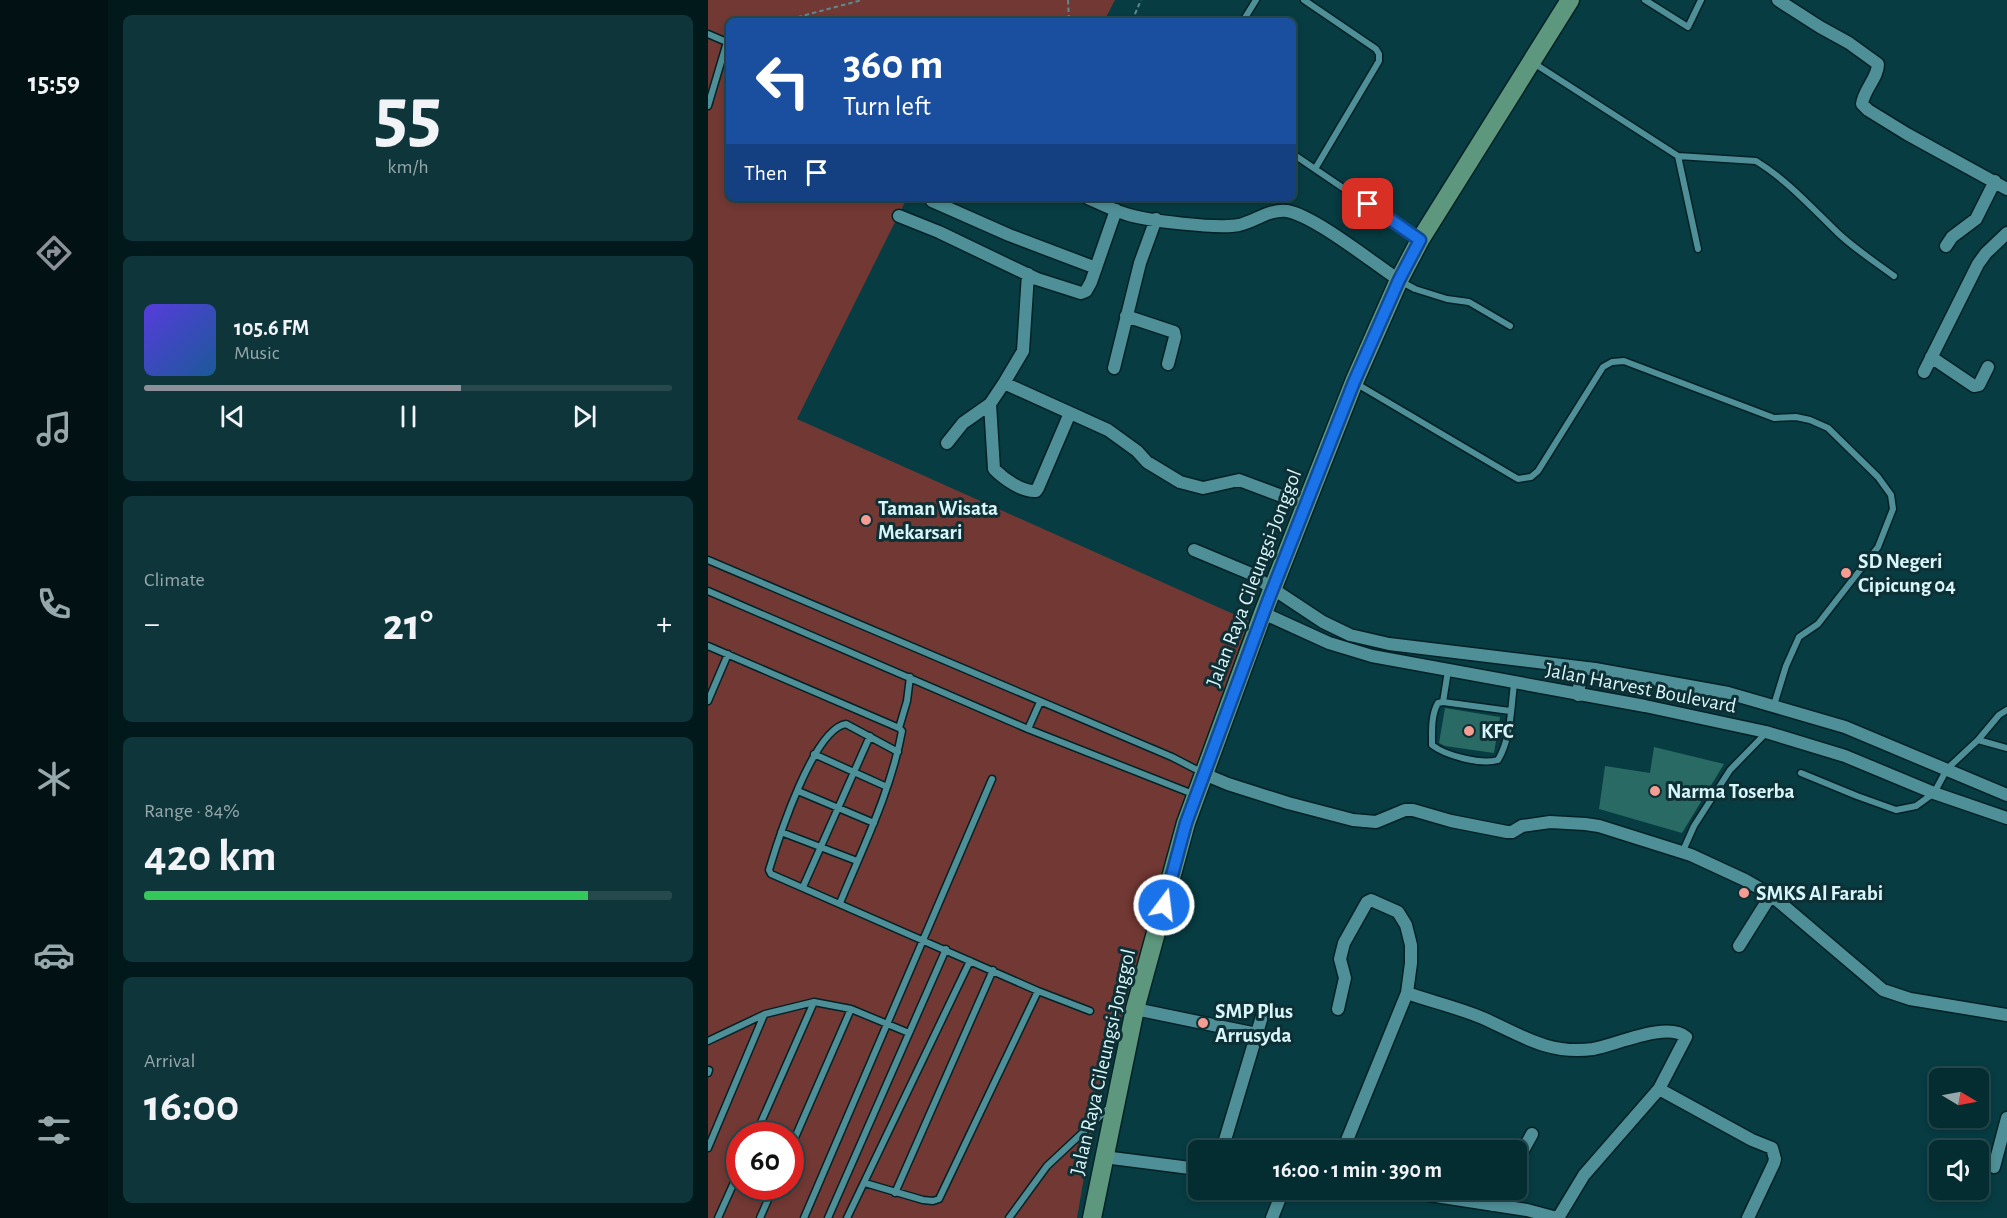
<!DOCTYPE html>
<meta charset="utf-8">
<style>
body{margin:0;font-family:"Alegreya Sans",sans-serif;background:#0d353a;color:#f1f3f6;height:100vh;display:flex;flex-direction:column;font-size:22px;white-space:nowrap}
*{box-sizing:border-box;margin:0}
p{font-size:20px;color:#97a8ac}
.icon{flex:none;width:33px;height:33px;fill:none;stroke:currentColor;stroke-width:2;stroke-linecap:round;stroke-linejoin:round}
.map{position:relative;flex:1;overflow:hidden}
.panel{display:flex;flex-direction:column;gap:15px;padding:15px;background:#02191c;width:600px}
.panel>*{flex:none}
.guide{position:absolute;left:18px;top:18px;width:570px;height:183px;border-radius:9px;box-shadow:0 3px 9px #0003,0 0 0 2px #25494d;background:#1a4fa0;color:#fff;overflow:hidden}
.needle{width:39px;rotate:100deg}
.buttons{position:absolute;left:1221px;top:1068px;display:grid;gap:12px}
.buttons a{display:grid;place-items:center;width:60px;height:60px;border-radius:9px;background:#042d32;box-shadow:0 3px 9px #0003,0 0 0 2px #25494d;font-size:30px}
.speed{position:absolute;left:18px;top:1122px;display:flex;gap:12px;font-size:30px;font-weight:700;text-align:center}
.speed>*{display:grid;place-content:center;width:78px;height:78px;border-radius:50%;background:#042d32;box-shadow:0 3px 9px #0003,0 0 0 2px #25494d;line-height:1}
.speed .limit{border:9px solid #d22;background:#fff;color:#111}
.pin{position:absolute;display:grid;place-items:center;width:51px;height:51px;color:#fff;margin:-26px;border-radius:12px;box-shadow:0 3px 9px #0006}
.me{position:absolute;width:66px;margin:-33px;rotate:15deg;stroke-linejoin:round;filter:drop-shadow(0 0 4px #0008)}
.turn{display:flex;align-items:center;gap:21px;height:126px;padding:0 18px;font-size:27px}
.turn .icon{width:78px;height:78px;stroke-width:2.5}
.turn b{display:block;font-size:42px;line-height:51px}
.then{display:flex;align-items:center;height:57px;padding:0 18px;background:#0003;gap:12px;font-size:22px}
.big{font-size:45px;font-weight:700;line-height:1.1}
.panel .tile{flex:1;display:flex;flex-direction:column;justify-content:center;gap:9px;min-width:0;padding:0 21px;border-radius:9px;background:#0d353a}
.panel .dial{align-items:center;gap:0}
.dial b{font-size:78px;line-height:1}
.song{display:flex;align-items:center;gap:18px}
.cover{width:72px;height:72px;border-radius:9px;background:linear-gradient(135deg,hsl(250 70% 55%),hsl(210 70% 35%))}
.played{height:6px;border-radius:3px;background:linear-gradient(90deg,#8c9099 60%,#25494d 60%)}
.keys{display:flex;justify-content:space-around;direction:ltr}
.heat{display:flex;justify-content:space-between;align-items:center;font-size:33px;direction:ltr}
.charge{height:9px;border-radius:4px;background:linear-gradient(90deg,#34c759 84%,#25494d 0)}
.trip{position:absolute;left:480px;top:1140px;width:339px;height:60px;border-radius:9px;background:#042d32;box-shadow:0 3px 9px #0003,0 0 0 2px #25494d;font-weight:700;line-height:60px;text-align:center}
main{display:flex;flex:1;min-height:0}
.menu{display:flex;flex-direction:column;width:108px;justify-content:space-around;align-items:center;background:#021214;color:#97a8ac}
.menu .icon{width:42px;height:42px}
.menu .selected{color:#8c9099}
.menu b{font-size:27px;color:#f1f3f6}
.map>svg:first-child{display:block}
.green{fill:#723833;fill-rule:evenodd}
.building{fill:#2a6a64}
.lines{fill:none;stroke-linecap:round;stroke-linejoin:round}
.lane-casing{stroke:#002226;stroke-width:9}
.street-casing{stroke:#002226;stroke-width:15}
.primary-casing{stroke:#002226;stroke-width:21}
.path{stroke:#5d898f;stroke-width:2;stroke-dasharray:4.5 3;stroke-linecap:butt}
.lane{stroke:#4f8f97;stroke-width:6}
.street{stroke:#4f8f97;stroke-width:12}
.primary{stroke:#5d977d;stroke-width:18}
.route-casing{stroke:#114b97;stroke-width:15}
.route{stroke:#1a73e8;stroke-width:10}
.poi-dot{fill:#f59c93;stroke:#0e3035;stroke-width:2}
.labels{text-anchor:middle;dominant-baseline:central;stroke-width:6;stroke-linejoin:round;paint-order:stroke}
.poi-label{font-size:21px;font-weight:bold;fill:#d7f6fb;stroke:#0e3035;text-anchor:start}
.street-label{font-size:21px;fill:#d7f6fb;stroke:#0e3035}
</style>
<main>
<nav class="menu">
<b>15:59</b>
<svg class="icon selected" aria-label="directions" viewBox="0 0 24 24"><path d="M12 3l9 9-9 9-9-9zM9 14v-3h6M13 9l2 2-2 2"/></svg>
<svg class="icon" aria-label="music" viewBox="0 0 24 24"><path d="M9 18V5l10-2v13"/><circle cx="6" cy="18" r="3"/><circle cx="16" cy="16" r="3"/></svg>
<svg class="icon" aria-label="phone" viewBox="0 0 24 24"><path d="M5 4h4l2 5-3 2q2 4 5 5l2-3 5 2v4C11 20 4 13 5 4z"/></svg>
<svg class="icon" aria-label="climate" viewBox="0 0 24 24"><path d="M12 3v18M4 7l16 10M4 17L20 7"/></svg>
<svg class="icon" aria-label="car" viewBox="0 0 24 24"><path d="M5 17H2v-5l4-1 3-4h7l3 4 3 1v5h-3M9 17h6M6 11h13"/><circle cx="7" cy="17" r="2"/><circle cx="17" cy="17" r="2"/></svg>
<svg class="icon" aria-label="filters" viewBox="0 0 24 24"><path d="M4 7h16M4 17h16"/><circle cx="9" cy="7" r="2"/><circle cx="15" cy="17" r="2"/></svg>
</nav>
<section class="panel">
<div class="tile dial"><b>55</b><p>km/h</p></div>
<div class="tile">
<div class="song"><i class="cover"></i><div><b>105.6 FM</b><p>Music</p></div></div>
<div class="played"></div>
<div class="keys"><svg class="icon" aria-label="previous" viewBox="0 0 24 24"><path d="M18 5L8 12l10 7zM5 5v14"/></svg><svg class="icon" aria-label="pause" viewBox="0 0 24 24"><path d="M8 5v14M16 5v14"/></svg><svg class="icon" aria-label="next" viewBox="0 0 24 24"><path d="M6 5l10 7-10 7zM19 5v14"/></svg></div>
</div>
<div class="tile"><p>Climate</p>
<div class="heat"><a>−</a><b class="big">21°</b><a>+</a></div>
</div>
<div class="tile"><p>Range · 84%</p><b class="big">420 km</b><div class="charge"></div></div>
<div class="tile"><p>Arrival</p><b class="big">16:00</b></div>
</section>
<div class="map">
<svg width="1299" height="1218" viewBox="0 0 1299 1218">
<rect width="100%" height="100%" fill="#063c42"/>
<path class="green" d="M0,0H407L396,21H21V198H199L89,419L541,621L502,729L390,1096L369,1218H0ZM32,1136H82V1186H32Z"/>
<path class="building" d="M737,708L792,717L786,753L737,746L731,743Z
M946,747L1016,764L974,833L891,809L897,766L942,773Z"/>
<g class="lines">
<g class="lane-casing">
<path id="lane" d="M596,0L668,49L671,54V61L607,169L710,239
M937,0L980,27L993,0
M535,21L548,0
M0,34L21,43
M824,62L970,156L1048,161C1079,180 1104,208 1130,233C1147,249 1167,262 1186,276
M0,106L19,42
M585,154L607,169
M970,156L990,249
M692,281L707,289L739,299L761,302L802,326
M649,384L810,479L823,477L830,471L895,367L904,362L916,361L1066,418L1088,417L1102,420L1120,428L1170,477L1183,495L1185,509L1170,547L1110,624L1091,637L1078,666L1066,705
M0,560L464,757L495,773
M0,591L320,729L485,794
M0,646L191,728L194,731C183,791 155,847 132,903
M0,701L20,654
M735,702L740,671
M802,711L735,702L730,703C723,715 724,731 724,745C738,756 774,765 790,760C803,739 803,707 806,684
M191,728L199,701L202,677
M320,729L332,702
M1270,740L1299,748
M190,752L138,724C105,729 70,840 61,870L63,874L330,991L382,1011
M106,754L179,787
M1093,773L1149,796L1188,810L1208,806L1226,793L1239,769L1270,740L1291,715L1299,710
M90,791L166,823
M73,832L149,861
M974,853L986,826L1022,770L1058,733
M95,887L162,736
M0,1041L57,1014L106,1002L143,1009L201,1033
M0,1073L1,1070
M47,1136L106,1002
M0,1148L56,1015
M82,1149L143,1009
M157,1183L215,1200L225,1201L231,1199L330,991
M187,1193L285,970
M10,1218L32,1169
M52,1218L66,1186
M96,1218L284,779
M120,1218L238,949
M139,1218L262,961
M301,1218L339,1166L402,1107"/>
</g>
<g class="street-casing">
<path id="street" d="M1070,0L1112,27L1141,43L1170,64C1170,78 1156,89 1154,104L1160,110L1199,134L1299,189
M380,198C393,204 405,210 418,214C439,221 510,229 531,225C548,221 561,209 579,211C607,216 665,263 691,280
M224,201L301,235L388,268
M191,216L231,232L329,279L373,293L378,291L383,282L408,210
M1238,246L1244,237L1268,219L1287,181
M418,316L466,332L467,337L460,364
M1223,357L1266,386L1271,385L1280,367
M406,368L432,263L448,219
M1216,372L1270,264L1278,253L1299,233
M296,383L315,351L320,274
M282,404L286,469C296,479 314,492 328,491L330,488L362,413
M239,443L255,423L282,404L296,383L400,430L429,451L439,462L472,482L495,488L531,480L598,505
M486,550L541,573L615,622L642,635L681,644L887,669L1020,693L1137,727L1299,795
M555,613L621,643L664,656L937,706L1058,732L1137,756L1226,793L1299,818
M870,695L874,668
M496,774L520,784L580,803L645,820L668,822L697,810H705L743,821L799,832H804L814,826L842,822L877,824L891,826L983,855L1037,880L1063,895L1175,990L1202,999L1299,1015
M1031,946L1063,895
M699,993C725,1002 752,1008 777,1019C814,1036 842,1055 885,1049C908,1045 959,1021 978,1037L951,1089L876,1175L850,1218
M427,1009L549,1034
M630,1009L637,978L632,959L636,943L659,902L663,900L690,912L698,925L703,945V963L699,993L635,1150
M951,1089L1044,1140L1064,1148L1067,1159L1066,1163L1040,1218
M514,1150L555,1013
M396,1157L490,1169
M808,1163L824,1134
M1286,1167L1299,1118
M590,1190L598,1191L607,1190
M689,1190L819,1210L849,1218
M785,1205L794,1190
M564,1218L575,1190"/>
</g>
<g class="primary-casing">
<path id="primary" d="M384,1218L427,1009L478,823L555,613L646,382L691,280L712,240L862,0"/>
</g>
<path class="path" d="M360,0L361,21
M75,21L154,0
M424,21L433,0"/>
<use href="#lane" class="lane"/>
<use href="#street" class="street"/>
<use href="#primary" class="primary"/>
</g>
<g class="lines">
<g class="route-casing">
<path id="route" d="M456,905L478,823L560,601L646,382L691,280L712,240L660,204"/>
</g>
<use href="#route" class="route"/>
</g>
<g class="poi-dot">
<circle cx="158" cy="520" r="6"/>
<circle cx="1138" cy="573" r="6"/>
<circle cx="761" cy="731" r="6"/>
<circle cx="947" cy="791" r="6"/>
<circle cx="1036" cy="893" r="6"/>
<circle cx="495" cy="1023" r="6"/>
</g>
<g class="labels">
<g class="poi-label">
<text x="170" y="508">Taman Wisata<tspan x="170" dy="24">Mekarsari</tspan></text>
<text x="1150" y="561">SD Negeri<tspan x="1150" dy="24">Cipicung 04</tspan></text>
<text x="773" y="731">KFC</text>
<text x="959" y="791">Narma Toserba</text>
<text x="1048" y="893">SMKS Al Farabi</text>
<text x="507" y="1011">SMP Plus<tspan x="507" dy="24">Arrusyda</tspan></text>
</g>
<g class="street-label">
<text transform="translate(546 578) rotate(-69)">Jalan Raya Cileungsi-Jonggol</text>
<text transform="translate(933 688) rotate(11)">Jalan Harvest Boulevard</text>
<text transform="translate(395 1062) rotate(-77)">Jalan Raya Cileungsi-Jonggol</text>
</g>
</g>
</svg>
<div class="buttons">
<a><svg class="needle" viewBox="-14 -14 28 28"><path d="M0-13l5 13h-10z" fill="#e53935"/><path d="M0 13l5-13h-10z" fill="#97a8ac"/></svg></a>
<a><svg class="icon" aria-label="sound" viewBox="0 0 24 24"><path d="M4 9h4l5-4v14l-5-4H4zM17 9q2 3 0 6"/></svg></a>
</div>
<div class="speed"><div class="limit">60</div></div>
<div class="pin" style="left:660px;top:204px;background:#d93025"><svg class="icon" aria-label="arrive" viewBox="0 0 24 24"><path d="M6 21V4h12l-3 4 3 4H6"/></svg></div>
<svg class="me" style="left:456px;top:905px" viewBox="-20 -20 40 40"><circle r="17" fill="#1a73e8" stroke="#fff" stroke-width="3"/><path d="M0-11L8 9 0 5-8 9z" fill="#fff"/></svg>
<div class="trip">16:00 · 1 min · 390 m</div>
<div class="guide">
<div class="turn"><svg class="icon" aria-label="left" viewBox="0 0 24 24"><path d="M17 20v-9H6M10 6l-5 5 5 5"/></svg><div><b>360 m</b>Turn left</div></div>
<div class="then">Then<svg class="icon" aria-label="arrive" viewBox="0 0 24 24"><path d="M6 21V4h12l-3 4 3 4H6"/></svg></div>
</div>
</div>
</main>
